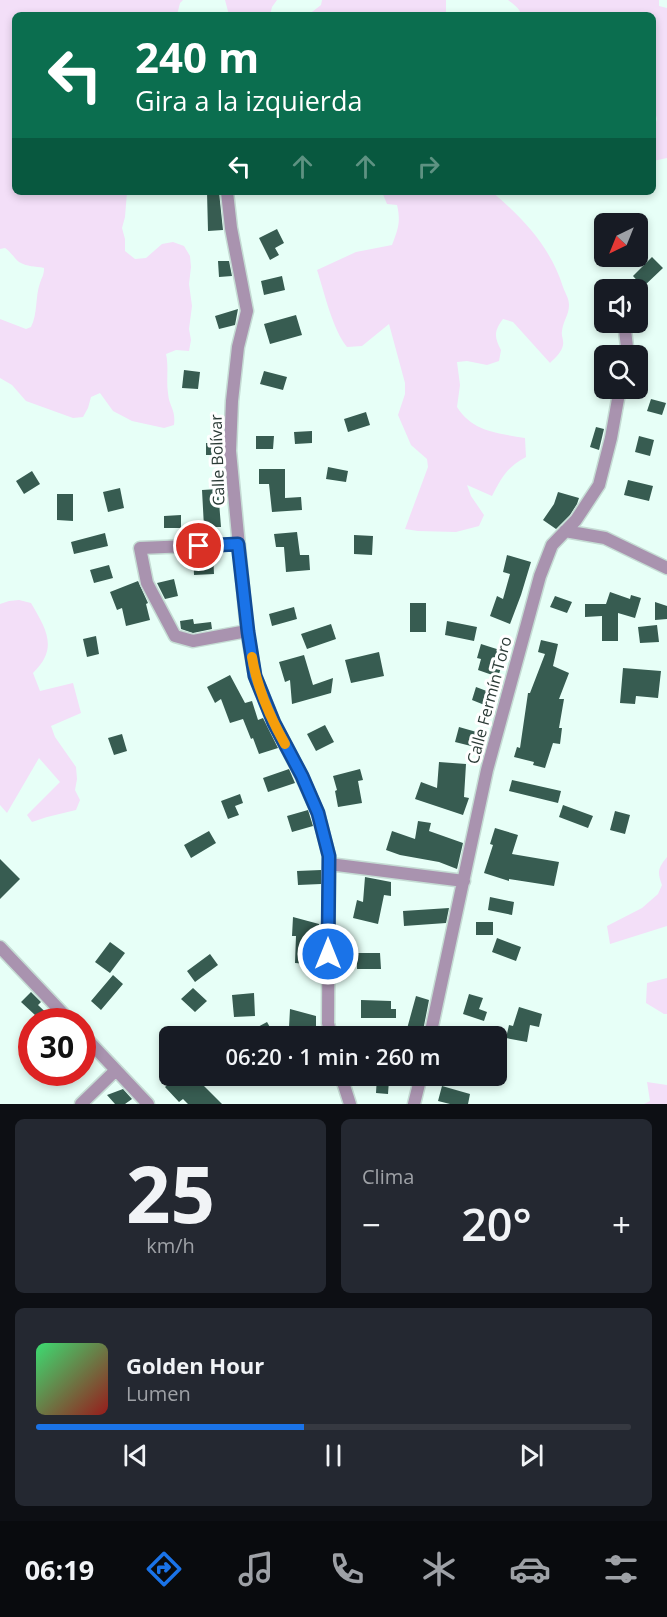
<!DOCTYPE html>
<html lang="es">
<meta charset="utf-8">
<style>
body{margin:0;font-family:"Open Sans",sans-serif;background:#242831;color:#f1f3f6;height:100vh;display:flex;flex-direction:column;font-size:22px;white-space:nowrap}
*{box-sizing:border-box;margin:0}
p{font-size:20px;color:#9ea1a6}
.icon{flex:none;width:33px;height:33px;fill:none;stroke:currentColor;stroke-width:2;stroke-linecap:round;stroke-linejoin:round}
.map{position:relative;height:1104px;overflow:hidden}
.drawer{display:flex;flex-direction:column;gap:15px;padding:15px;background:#0d0f14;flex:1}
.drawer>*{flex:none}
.hud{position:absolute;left:12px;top:12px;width:644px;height:183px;border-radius:9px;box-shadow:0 3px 9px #0003;background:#0b6e4f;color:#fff;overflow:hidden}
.needle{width:39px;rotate:223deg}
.buttons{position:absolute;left:594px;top:213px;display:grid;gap:12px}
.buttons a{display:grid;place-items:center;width:54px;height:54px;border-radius:9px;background:#171b24;box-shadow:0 3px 9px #0003;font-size:30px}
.speed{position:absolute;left:18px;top:1008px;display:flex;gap:12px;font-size:30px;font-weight:700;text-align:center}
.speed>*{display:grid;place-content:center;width:78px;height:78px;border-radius:50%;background:#171b24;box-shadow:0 3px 9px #0003;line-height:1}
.speed .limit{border:9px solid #d22;background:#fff;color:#111}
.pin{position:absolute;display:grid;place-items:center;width:51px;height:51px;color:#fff;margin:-26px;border:3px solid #fff;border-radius:50%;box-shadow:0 2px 6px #0007}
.me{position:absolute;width:66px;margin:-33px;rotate:0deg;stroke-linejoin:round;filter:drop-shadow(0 0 4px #0008)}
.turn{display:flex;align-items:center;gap:21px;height:126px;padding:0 24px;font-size:27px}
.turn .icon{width:78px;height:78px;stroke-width:2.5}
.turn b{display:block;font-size:42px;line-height:51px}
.lanes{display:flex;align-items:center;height:57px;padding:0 24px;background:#0003;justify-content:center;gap:30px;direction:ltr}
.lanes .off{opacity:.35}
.big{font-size:45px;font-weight:600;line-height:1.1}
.drawer .card{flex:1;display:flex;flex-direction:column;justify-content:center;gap:9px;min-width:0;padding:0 21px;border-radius:9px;background:#242831}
.drawer .dial{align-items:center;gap:0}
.dial b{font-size:78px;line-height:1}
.song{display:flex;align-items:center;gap:18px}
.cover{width:72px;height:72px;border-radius:9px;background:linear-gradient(135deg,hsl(140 70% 55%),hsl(0 70% 35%))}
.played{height:6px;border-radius:3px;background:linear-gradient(90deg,#1a73e8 45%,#363941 45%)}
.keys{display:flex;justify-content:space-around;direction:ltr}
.heat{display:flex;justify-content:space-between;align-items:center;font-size:33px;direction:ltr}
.drawer .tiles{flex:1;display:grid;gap:15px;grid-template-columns:1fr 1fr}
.card:last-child{grid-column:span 2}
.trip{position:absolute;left:159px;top:1026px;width:348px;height:60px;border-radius:9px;background:#171b24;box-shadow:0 3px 9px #0003;font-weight:600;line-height:60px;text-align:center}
.tab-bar{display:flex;height:96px;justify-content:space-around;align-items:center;background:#090b0e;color:#9ea1a6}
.tab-bar .icon{width:42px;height:42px}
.tab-bar .on{color:#1a73e8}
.tab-bar b{font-size:27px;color:#f1f3f6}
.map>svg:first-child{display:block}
.green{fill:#f3dff8}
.building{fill:#375c51}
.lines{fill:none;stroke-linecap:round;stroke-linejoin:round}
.street-casing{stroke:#c5dcd4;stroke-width:15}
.street{stroke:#a993af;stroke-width:12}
.route-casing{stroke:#114b97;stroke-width:15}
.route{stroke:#1a73e8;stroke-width:10}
.slow{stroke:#f59e0b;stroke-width:10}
.labels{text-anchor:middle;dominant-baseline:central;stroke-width:6;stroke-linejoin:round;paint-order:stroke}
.street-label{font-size:16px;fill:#2b3b36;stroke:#fff}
</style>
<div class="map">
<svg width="667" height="1104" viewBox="0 0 667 1104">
<rect width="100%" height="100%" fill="#e7fff7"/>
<path class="green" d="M0,0H183L180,3L177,15H15V192H127L125,217L122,228L125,239V251L135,259L146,258L162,244L173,242L184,246L190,256L191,267L189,284L192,306L189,329L191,340L189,351L176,350L166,354C169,367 166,380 168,393C169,407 176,409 174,425L164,428L132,421L113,411L100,393L91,397L88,408L83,417L73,418L26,401L12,385L0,378V319L26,329L31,327C38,313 35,297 40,283C42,277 44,275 44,268C35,266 27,267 19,262C14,258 11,252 5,248L0,249Z
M225,0H277L272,7L270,15H229Z
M322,0H446V15H308L321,5Z
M508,0H659V6L667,8V158L653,161V132L657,119L654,108L652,107V15H521C520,8 513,4 508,0Z
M382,192H492C523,218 551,248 563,287C565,293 569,298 569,305C569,315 563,321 562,331C561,336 564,340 563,345C562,352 554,359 550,363L513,322L503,319C494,331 494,337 501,350L499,361L487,365L467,361L457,362L460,385L457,407C473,432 497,433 525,438L526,457C506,468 502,477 492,496L467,485L471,496L484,515L479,526L456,532L418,531L405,529L428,467L427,459L411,445L398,415L405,394V383L389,324L362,346L347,347C332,328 325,294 317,270L356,252L392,245C398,229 401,222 397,205L387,204Z
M19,600L31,603C46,629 59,648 33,673L40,691L73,683L81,713L51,726L55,737L76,767L77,779L75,790L80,800L76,810L47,817L32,822L27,815L60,782L39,758L7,813L0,805V604L9,601Z
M667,857V926L610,944L607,926L642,908L658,894L662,885C657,872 658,868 667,857Z
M667,978V1014H664L646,1003L647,983Z
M647,1082L667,1085V1104H644L650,1101Z"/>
<path class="building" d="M207,192H219L223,230L208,231Z
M277,229L284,243L275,248L279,255L270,260L259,238Z
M652,257L663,268L643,287L633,276Z
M218,261H229L232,276L219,277Z
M282,276L285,290L264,295L261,281Z
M238,309L235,325L219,329L215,316Z
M296,315L302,335L270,344L264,324Z
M184,370L200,372L198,389L182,388Z
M264,371L287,377L283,390L260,384Z
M651,399L666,403L662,415L647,411Z
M366,412L370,425L348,432L344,419Z
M596,427L604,429L599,450L590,447Z
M312,431V443L295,444L294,432Z
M256,436H274L273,449H256Z
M639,436L654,440L650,456L635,452Z
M206,443H222V455H206Z
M328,467L348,471L346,482L326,479Z
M259,469H285V498L301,497L302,510L272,512L269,484H259Z
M32,471L40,484L24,494L16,481Z
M628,480L653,486L649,501L624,495Z
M120,488L124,508L108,512L103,492Z
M218,489L221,527H204L202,490Z
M558,492L579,498L577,504L570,515L556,529L543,520L554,504Z
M57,494H73V521L57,520Z
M181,515V528H164V516Z
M297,532L300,555H309L310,570L286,572L284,547H276L274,534Z
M105,533L108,546L74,554L71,542Z
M354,535L373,536L372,555L354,554Z
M213,553L214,574L194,575L193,554Z
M507,555L531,562L521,595L510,624L490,616L497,596L503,599L510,574L503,572Z
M109,565L113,578L94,583L90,570Z
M174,579L178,596L165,599L157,583Z
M138,581L148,603L146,604L150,620L126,626L122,608L117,610L110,592Z
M610,592L630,599L631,595L641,598L635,618L618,613V641H602V616L585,617V604H606Z
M555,596L572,602L567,613L550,607Z
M655,602L667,606V619L655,620Z
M410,603H426V632H410Z
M294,607L297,619L272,626L269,614Z
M193,619L194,624L211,622L212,629L193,633L181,629L180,621Z
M447,621L477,627L474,641L445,635Z
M331,624L336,639L307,649L301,634Z
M657,625L659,642L640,643L638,627Z
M96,636L99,654L87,657L83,639Z
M541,640L558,644L553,666L569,673L559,699H564L559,728H562L560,744L553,743L545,768L533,765L534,762L514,757L517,747L520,748L528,693H530L545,654L538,652Z
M481,644L506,652L498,677L478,670L481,659L477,658Z
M379,652L384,676L351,683L345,660Z
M304,655L313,685L333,678L331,693L292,704L290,680L285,682L279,662Z
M623,668L661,671L658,698L636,696L635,704L620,703Z
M230,675L245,703L252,701L258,720L263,718L278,748L259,754L253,738L251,739L243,719L230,723L221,699L215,703L207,687Z
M476,687L492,693L487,706L472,700Z
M325,725L334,742L316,751L307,734Z
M459,727L487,735L483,749L455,742Z
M122,734L127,751L114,755L108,738Z
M439,762L466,764L464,797L469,798L463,815L415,799L421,782L437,788Z
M289,769L295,783L268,792L263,778Z
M360,769L363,780L358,781L362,803L338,807L335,791L337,790L333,776Z
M512,780L561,791L558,803L509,791Z
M240,794L243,803L235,806L239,815L228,819L221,801Z
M563,805L593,816L588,828L559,817Z
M308,810L313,826L292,832L287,816Z
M615,811L630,815L625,834L610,830Z
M418,821L431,823L429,831L463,843L457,869L439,862L400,855L386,850L392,831L415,839Z
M495,828L518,835L512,854L559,862L554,886L509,879V881L484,873L493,845L490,844Z
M209,831L216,843L191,858L184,845Z
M0,859L20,879L0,899Z
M321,870V884L298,885L297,871Z
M365,877L391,882V896L384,895L378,924L353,918L357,900L363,902Z
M490,897L514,902L512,915L488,910Z
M449,908L446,923L404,926L403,911Z
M293,917L319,924V950H320V965L295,963L296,936H292Z
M476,922H493V935H476Z
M497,938L521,947L516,961L492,952Z
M110,942L125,953L110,973L95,962Z
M357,953H380L381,969H357Z
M210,954L218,965L195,982L187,971Z
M113,975L123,984L101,1010L91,1001Z
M193,988L207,1001L195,1012L181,999Z
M31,992L41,1002L38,1005L56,1022H29L35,1015L21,1002Z
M254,993L255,1016L234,1017L232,995Z
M469,994L483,998L479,1009L487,1012L484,1021L463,1014Z
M416,996L429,1000L422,1036H405Z
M361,1000L391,1001V1009H396V1018H361Z
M519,1007L542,1014L539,1027L530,1025L527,1042L506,1038L509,1025L513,1026Z
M290,1009L316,1016V1030L289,1028Z
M267,1022L275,1036H241Z
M176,1076H207L200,1082L222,1104H188L183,1099L179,1102L165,1087Z
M377,1076H413L410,1086L389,1080L388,1094L376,1093Z
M442,1086L470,1094L468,1104H450L438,1101Z
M123,1089L132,1099L125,1104H115L107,1095Z"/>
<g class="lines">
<g class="street-casing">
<path id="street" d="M227,192L231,228L247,311L238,347L232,401L230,451L247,631L255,676L274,723L301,775L318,813L329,856L328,1023L331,1036
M624,322L627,347L626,356
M565,531L605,538L667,568
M238,544L140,548L147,583L175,636L193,641L247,631
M329,864L464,881
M0,947L71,1022
M82,1034L148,1104
M430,1036L487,770L540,576L552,545L576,520L599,485L611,438L620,388
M341,1076L350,1104
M81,1104L116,1070
M414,1104L421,1076"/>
</g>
<use href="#street" class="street"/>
</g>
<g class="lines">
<g class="route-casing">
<path id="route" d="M199,546L238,544L248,632L255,676L274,723L302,776L318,813L329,856L328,954"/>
</g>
<use href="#route" class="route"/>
<path class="slow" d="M252,657C257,688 270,717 285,744"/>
</g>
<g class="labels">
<g class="street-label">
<text transform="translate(217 460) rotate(-92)">Calle Bolívar</text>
<text transform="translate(489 700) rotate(-75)">Calle Fermín Toro</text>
</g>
</g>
</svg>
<div class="buttons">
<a><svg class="needle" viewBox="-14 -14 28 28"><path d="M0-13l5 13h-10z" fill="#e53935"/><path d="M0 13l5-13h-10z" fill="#9ea1a6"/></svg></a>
<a><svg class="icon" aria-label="sound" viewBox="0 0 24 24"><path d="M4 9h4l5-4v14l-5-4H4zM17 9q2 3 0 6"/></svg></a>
<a><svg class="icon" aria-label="search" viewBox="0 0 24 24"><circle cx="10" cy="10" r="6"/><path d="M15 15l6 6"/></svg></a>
</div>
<div class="speed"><div class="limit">30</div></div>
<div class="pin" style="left:199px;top:546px;background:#d93025"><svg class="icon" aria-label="arrive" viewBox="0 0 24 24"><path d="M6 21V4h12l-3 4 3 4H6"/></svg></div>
<svg class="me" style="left:328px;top:954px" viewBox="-20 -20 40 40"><circle r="17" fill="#1a73e8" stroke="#fff" stroke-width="3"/><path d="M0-11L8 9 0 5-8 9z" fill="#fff"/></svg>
<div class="trip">06:20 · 1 min · 260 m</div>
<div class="hud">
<div class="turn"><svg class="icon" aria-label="left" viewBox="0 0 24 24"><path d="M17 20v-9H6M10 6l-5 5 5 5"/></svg><div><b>240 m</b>Gira a la izquierda</div></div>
<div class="lanes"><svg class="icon" aria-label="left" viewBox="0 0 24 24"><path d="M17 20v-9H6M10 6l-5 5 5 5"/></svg><svg class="icon off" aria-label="ahead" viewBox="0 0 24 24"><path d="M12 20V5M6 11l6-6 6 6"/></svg><svg class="icon off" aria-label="ahead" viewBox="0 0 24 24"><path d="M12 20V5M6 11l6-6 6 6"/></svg><svg class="icon off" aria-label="right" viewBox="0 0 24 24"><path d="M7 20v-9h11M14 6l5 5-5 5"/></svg></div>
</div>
</div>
<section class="drawer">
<div class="tiles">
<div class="card dial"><b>25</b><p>km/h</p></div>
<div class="card"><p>Clima</p>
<div class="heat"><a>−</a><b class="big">20°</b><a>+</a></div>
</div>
<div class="card">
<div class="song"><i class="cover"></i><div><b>Golden Hour</b><p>Lumen</p></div></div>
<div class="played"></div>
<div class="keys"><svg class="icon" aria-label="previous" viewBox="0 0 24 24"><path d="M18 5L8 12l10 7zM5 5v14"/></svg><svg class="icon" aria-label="pause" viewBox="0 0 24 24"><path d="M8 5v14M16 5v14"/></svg><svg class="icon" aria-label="next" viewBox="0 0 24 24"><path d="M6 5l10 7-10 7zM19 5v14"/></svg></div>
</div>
</div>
</section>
<nav class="tab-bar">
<b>06:19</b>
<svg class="icon on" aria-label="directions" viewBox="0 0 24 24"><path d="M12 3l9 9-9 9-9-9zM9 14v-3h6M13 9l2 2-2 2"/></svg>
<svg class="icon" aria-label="music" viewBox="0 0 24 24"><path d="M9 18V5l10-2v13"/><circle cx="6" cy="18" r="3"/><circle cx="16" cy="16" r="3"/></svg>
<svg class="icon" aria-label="phone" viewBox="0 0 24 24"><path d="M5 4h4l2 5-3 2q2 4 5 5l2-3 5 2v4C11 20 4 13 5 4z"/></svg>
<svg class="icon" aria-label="climate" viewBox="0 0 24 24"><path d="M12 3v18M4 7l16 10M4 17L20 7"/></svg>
<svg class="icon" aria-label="car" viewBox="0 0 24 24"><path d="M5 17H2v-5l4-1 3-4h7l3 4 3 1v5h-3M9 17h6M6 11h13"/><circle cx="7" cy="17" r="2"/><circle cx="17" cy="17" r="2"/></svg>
<svg class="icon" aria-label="filters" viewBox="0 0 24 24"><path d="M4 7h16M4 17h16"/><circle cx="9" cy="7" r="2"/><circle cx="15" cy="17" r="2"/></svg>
</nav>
